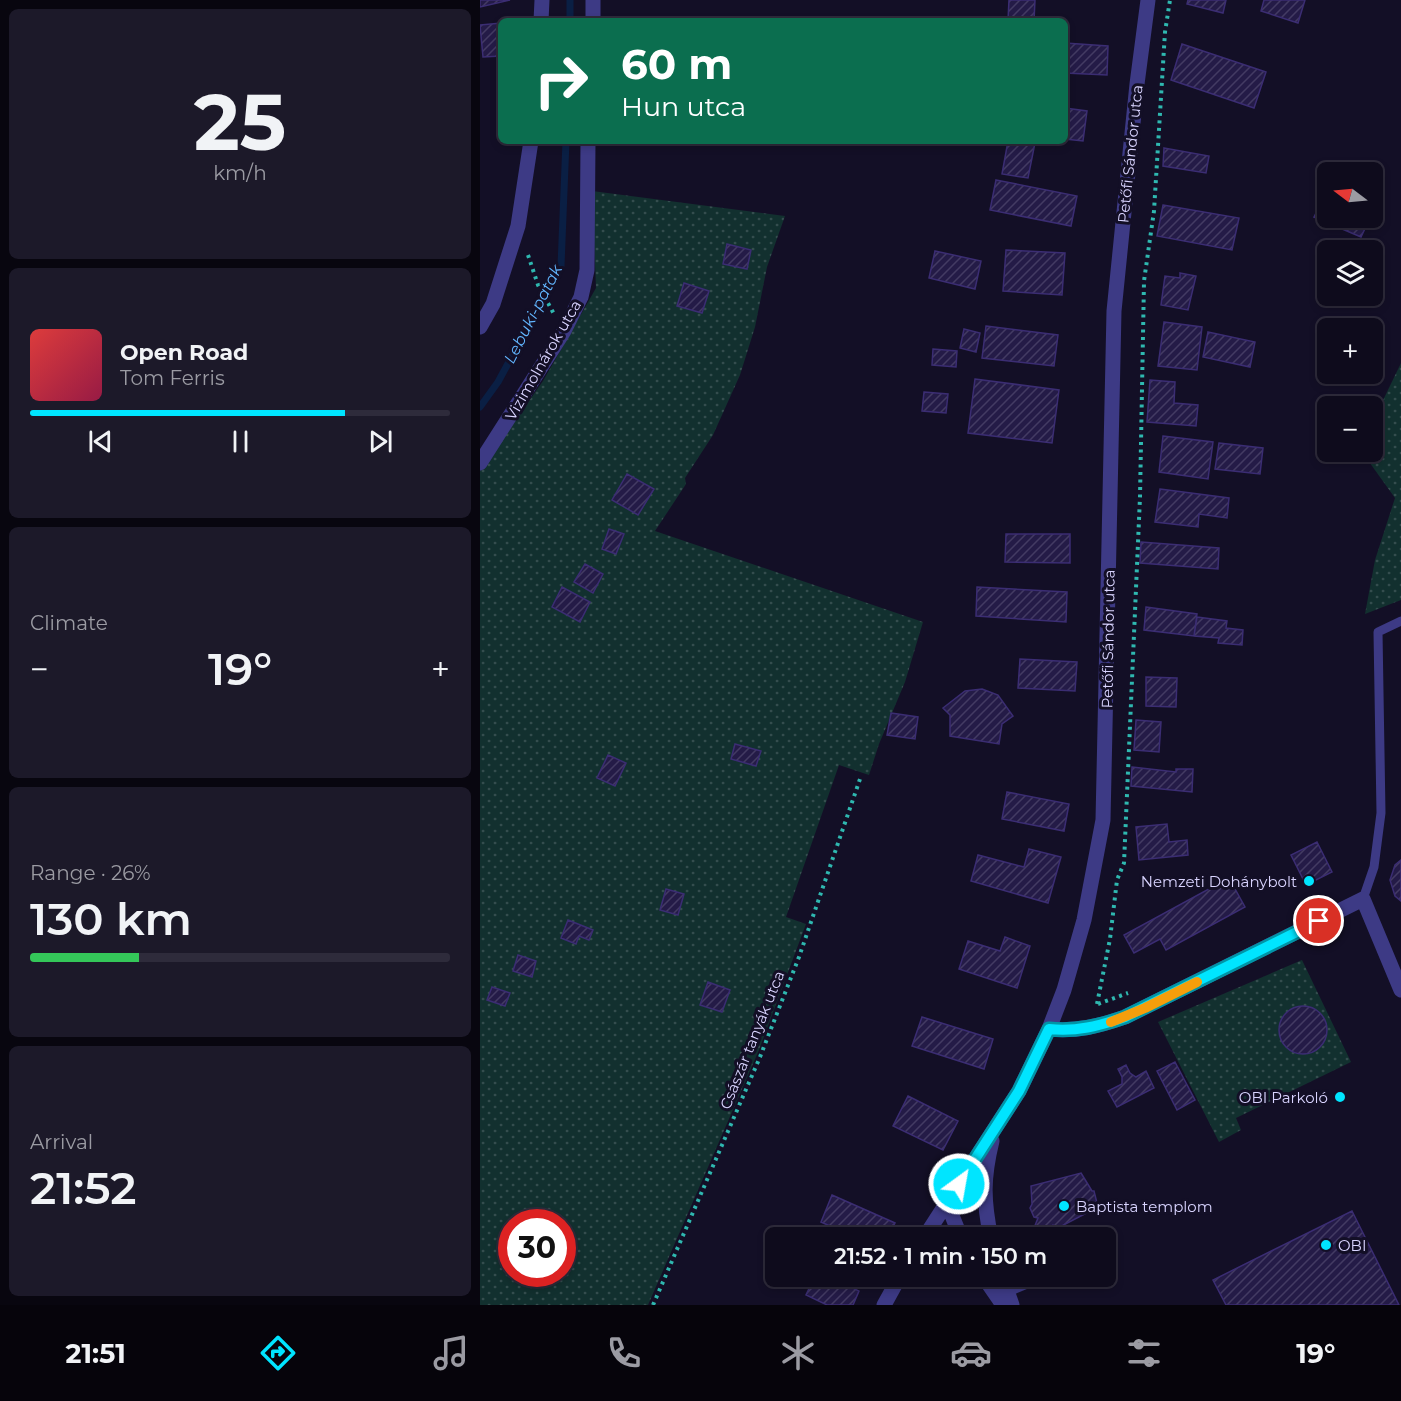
<!DOCTYPE html>
<meta charset="utf-8">
<style>
body{margin:0;font-family:Montserrat,sans-serif;background:#1c1929;color:#f1f3f6;height:100vh;display:flex;flex-direction:column;font-size:22px;white-space:nowrap}
*{box-sizing:border-box;margin:0}
p{font-size:20px;color:#9b9ba3}
.icon{flex:none;width:33px;height:33px;fill:none;stroke:currentColor;stroke-width:2;stroke-linecap:round;stroke-linejoin:round}
.map{position:relative;flex:1;overflow:hidden}
.side{display:flex;flex-direction:column;gap:9px;padding:9px;background:#08060f;width:480px}
.side>*{flex:none}
.banner{position:absolute;left:18px;top:18px;width:570px;height:126px;border-radius:9px;box-shadow:0 3px 9px #0003,0 0 0 2px #2e2b3b;background:#0b6e4f;color:#fff;overflow:hidden}
.needle{width:39px;rotate:286deg}
.buttons{position:absolute;left:837px;top:162px;display:grid;gap:12px}
.buttons a{display:grid;place-items:center;width:66px;height:66px;border-radius:9px;background:#0e0b1c;box-shadow:0 3px 9px #0003,0 0 0 2px #2e2b3b;font-size:30px}
.speed{position:absolute;left:18px;top:1209px;display:flex;gap:12px;font-size:30px;font-weight:700;text-align:center}
.speed>*{display:grid;place-content:center;width:78px;height:78px;border-radius:50%;background:#0e0b1c;box-shadow:0 3px 9px #0003,0 0 0 2px #2e2b3b;line-height:1}
.speed .limit{border:9px solid #d22;background:#fff;color:#111}
.pin{position:absolute;display:grid;place-items:center;width:51px;height:51px;color:#fff;margin:-26px;border:3px solid #fff;border-radius:50%;box-shadow:0 2px 6px #0007}
.me{position:absolute;width:66px;margin:-33px;rotate:32deg;stroke-linejoin:round;filter:drop-shadow(0 0 4px #0008)}
.turn{display:flex;align-items:center;gap:21px;height:126px;padding:0 24px;font-size:27px}
.turn .icon{width:78px;height:78px;stroke-width:2.5}
.turn b{display:block;font-size:42px;line-height:51px}
.big{font-size:45px;font-weight:600;line-height:1.1}
.side .card{flex:1;display:flex;flex-direction:column;justify-content:center;gap:9px;min-width:0;padding:0 21px;border-radius:9px;background:#1c1929}
.side .dial{align-items:center;gap:0}
.dial b{font-size:78px;line-height:1}
.song{display:flex;align-items:center;gap:18px}
.cover{width:72px;height:72px;border-radius:9px;background:linear-gradient(135deg,hsl(0 70% 55%),hsl(340 70% 35%))}
.played{height:6px;border-radius:3px;background:linear-gradient(90deg,#00e5ff 75%,#2e2b3b 75%)}
.keys{display:flex;justify-content:space-around;direction:ltr}
.heat{display:flex;justify-content:space-between;align-items:center;font-size:33px;direction:ltr}
.charge{height:9px;border-radius:4px;background:linear-gradient(90deg,#34c759 26%,#2e2b3b 0)}
.trip{position:absolute;left:285px;top:1227px;width:351px;height:60px;border-radius:9px;background:#0e0b1c;box-shadow:0 3px 9px #0003,0 0 0 2px #2e2b3b;font-weight:600;line-height:60px;text-align:center}
.dock{display:flex;height:96px;justify-content:space-around;align-items:center;background:#06040b;color:#9b9ba3}
.dock .icon{width:42px;height:42px}
.dock .active{color:#00e5ff}
.dock b{font-size:27px;color:#f1f3f6}
main{display:flex;flex:1;min-height:0}
.map>svg:first-child{display:block}
.green{fill:url(#green-dots);fill-rule:evenodd}
.lines{fill:none;stroke-linecap:round;stroke-linejoin:round}
.stream{stroke:#0a1f44;stroke-width:7}
.building{fill:url(#building-hatch);stroke:#3b2d73;stroke-width:1.5}
.path{stroke:#2fb8b0;stroke-width:4;stroke-dasharray:3 4.5;stroke-linecap:butt}
.service{stroke:#3d3a85;stroke-width:9}
.minor{stroke:#3d3a85;stroke-width:15}
.route-casing{stroke:#0095a6;stroke-width:15}
.route{stroke:#00e5ff;stroke-width:10}
.slow{stroke:#f59e0b;stroke-width:10}
.poi-dot{fill:#00e5ff;stroke:#130f26;stroke-width:2}
.labels{text-anchor:middle;dominant-baseline:central;stroke-width:6;stroke-linejoin:round;paint-order:stroke}
.street-label{font-size:15px;fill:#d9d4ff;stroke:#130f26}
.poi-label{font-size:15px;fill:#d9d4ff;stroke:#130f26;text-anchor:end}
.water-label{font-size:16px;font-style:italic;fill:#62b6ff;stroke:#130f26}
</style>
<main>
<section class="side">
<div class="card dial"><b>25</b><p>km/h</p></div>
<div class="card">
<div class="song"><i class="cover"></i><div><b>Open Road</b><p>Tom Ferris</p></div></div>
<div class="played"></div>
<div class="keys"><svg class="icon" aria-label="previous" viewBox="0 0 24 24"><path d="M18 5L8 12l10 7zM5 5v14"/></svg><svg class="icon" aria-label="pause" viewBox="0 0 24 24"><path d="M8 5v14M16 5v14"/></svg><svg class="icon" aria-label="next" viewBox="0 0 24 24"><path d="M6 5l10 7-10 7zM19 5v14"/></svg></div>
</div>
<div class="card"><p>Climate</p>
<div class="heat"><a>−</a><b class="big">19°</b><a>+</a></div>
</div>
<div class="card"><p>Range · 26%</p><b class="big">130 km</b><div class="charge"></div></div>
<div class="card"><p>Arrival</p><b class="big">21:52</b></div>
</section>
<div class="map">
<svg width="921" height="1305" viewBox="0 0 921 1305">
<defs>
<pattern id="green-dots" width="8" height="8" patternUnits="userSpaceOnUse" patternTransform="scale(1.5)"><rect width="8" height="8" fill="#12302f"/><path d="M2 2h.1M6 6h.1" fill="none" stroke="#344d4e" stroke-width="1.8" stroke-linecap="round"/></pattern>
<pattern id="building-hatch" width="6" height="6" patternUnits="userSpaceOnUse" patternTransform="scale(1.5)"><rect width="6" height="6" fill="#241b47"/><path d="M-1 1l2-2M0 6l6-6M5 7l2-2" fill="none" stroke="#433b63"/></pattern>
</defs>
<rect width="100%" height="100%" fill="#130f26"/>
<path class="green" d="M112,191L305,216L287,267L275,327L260,375L233,435L205,478L206,484L175,531L443,622L425,682L399,744L389,775L359,765L306,917L326,924L279,1050L168,1305H0V470L63,381L116,288ZM32,1222H82V1274H32Z
M921,363V600L885,614L895,560L915,498L882,452H892L893,421Z
M822,960L871,1062L756,1118L761,1130L739,1142L678,1022Z"/>
<g class="lines">
<path class="stream" d="M90,21V0
M0,407L18,382L81,266L86,141"/>
</g>
<path class="building" d="M0,0H30L0,7Z
M529,0H555L554,21L528,20Z
M708,0H746L743,13L707,4Z
M784,0H825L818,23L781,11Z
M21,23V56L3,57L0,25Z
M585,43L628,46L627,75L585,73Z
M702,44L786,72L774,108L691,80Z
M585,108L607,111L603,141L585,139Z
M528,141L555,143L548,178L522,174Z
M684,148L729,156L726,173L683,166Z
M516,180L597,196L591,226L510,210Z
M848,189V218H890L881,237L834,217Z
M683,205L759,218L752,250L677,236Z
M247,244L271,250L267,269L243,264Z
M526,250L585,253L582,295L523,291Z
M455,251L501,261L495,289L449,278Z
M700,273L716,276L708,310L681,305L685,276L700,278Z
M204,283L229,291L222,313L197,306Z
M684,322L722,327L717,370L678,366Z
M506,326L578,335L574,366L502,358Z
M484,329L500,333L496,352L480,348Z
M728,332L775,342L770,367L723,357Z
M453,349L477,351L476,367L452,365Z
M495,379L579,390L572,443L488,433Z
M670,380L695,382L694,403L718,405L716,426L667,422Z
M444,392L468,394L466,413L442,411Z
M683,436L733,442L728,479L679,472Z
M739,443L783,448L780,474L735,469Z
M147,474L174,489L158,515L132,500Z
M680,489L749,498L747,518L719,514L718,527L675,522Z
M129,529L144,534L136,554L122,549Z
M526,534H590V563L525,562Z
M661,542L739,548L738,569L660,563Z
M105,564L123,574L113,593L94,582Z
M82,587L110,602L100,622L72,607Z
M497,587L587,592L586,622L496,616Z
M666,607L717,614L714,636L664,630Z
M717,617L747,621L746,628L763,630L762,645L738,643L739,638L714,636Z
M540,659L597,662L595,691L538,688Z
M666,677L697,678L696,707L666,706Z
M502,689L518,695L533,716L522,724L519,744L470,736V715L463,708L485,691Z
M411,713L438,717L435,739L407,735Z
M656,720L681,722L679,752L654,750Z
M255,744L281,751L276,766L251,759Z
M128,755L146,763L135,786L117,778Z
M652,767L696,772V769H713L712,792L651,786Z
M527,792L589,804L584,831L522,819Z
M687,824L689,842L707,840L708,855L659,860L656,827Z
M837,842L852,872L826,885L811,855Z
M549,849L581,857L568,903L491,881L498,855L544,867Z
M921,860V901L915,896L910,880L915,865Z
M749,878L765,907L686,950L680,939L654,953L644,935Z
M186,889L204,894L198,915L180,910Z
M88,920L113,930L109,940L99,936L96,944L81,938Z
M525,937L550,946L537,988L479,969L488,941L520,951Z
M38,955L56,961L52,977L33,971Z
M228,982L250,990L242,1012L220,1005Z
M12,987L30,993L25,1006L7,1000Z
M799 1030a24 24 0 1 1 48 0a24 24 0 1 1-48 0Z
M442,1017L513,1039L504,1069L432,1046Z
M695,1062L715,1100L697,1110L677,1071Z
M646,1065L650,1073L656,1077L666,1071L674,1088L637,1107L628,1091L642,1084V1077L638,1069Z
M428,1096L478,1121L463,1150L413,1126Z
M601,1173L612,1191H614L618,1207L578,1228L573,1225L568,1238L552,1233L558,1218L554,1217L550,1208L552,1204L551,1186Z
M352,1195L415,1223L408,1238H377L341,1222Z
M872,1211L919,1305H746L733,1280Z
M335,1276H348L379,1291L373,1305H347L326,1295Z"/>
<g class="lines">
<path class="path" d="M48,255L58,285L74,314
M617,1004L630,939L637,880L644,863L660,497L664,281L674,211L685,32L690,0
M618,1004L648,993
M173,1305L280,1057L319,957L380,779"/>
<path class="service" d="M883,899L894,867L901,813L898,632L921,621
M528,1292L547,1284L554,1278"/>
<path class="minor" d="M61,21L62,0
M113,21V0
M0,327L13,304L38,226L51,141
M0,463L84,331L101,297L107,270L108,141
M569,1029C596,1032 619,1026 645,1017L883,899L921,990
M467,1203L481,1238
M444,1238L539,1091L569,1029L584,990L604,920L623,820L634,311L657,84L668,0
M511,1238C503,1200 503,1178 512,1141
M503,1276L523,1305
M522,1276L532,1305
M404,1305L420,1276"/>
</g>
<g class="lines">
<g class="route-casing">
<path id="route" d="M479,1184L539,1091L569,1029C596,1032 619,1026 645,1017L839,921"/>
</g>
<use href="#route" class="route"/>
<path class="slow" d="M631,1022L665,1008L717,982"/>
</g>
<g class="poi-dot">
<circle cx="829" cy="881" r="6"/>
<circle cx="860" cy="1097" r="6"/>
<circle cx="584" cy="1206" r="6"/>
<circle cx="846" cy="1245" r="6"/>
</g>
<g class="labels">
<g class="street-label">
<text transform="translate(650 154) rotate(-84)">Petőfi Sándor utca</text>
<text transform="translate(63 360) rotate(-60)">Vizimolnárok utca</text>
<text transform="translate(628 639) rotate(-89)">Petőfi Sándor utca</text>
<text transform="translate(272 1040) rotate(-68)">Császár tanyák utca</text>
</g>
<g class="poi-label">
<text x="817" y="881">Nemzeti Dohánybolt</text>
<text x="848" y="1097">OBI Parkoló</text>
<text x="596" y="1206" text-anchor="start">Baptista templom</text>
<text x="858" y="1245" text-anchor="start">OBI</text>
</g>
<g class="water-label">
<text transform="translate(53 314) rotate(-63)">Lebuki-patak</text>
</g>
</g>
</svg>
<div class="buttons">
<a><svg class="needle" viewBox="-14 -14 28 28"><path d="M0-13l5 13h-10z" fill="#e53935"/><path d="M0 13l5-13h-10z" fill="#9b9ba3"/></svg></a>
<a><svg class="icon" aria-label="layers" viewBox="0 0 24 24"><path d="M12 4l9 5-9 5-9-5zM3 14l9 5 9-5"/></svg></a>
<a>+</a>
<a>−</a>
</div>
<div class="speed"><div class="limit">30</div></div>
<div class="pin" style="left:839px;top:921px;background:#d93025"><svg class="icon" aria-label="arrive" viewBox="0 0 24 24"><path d="M6 21V4h12l-3 4 3 4H6"/></svg></div>
<svg class="me" style="left:479px;top:1184px" viewBox="-20 -20 40 40"><circle r="17" fill="#00e5ff" stroke="#fff" stroke-width="3"/><path d="M0-11L8 9 0 5-8 9z" fill="#fff"/></svg>
<div class="trip">21:52 · 1 min · 150 m</div>
<div class="banner">
<div class="turn"><svg class="icon" aria-label="right" viewBox="0 0 24 24"><path d="M7 20v-9h11M14 6l5 5-5 5"/></svg><div><b>60 m</b>Hun utca</div></div>
</div>
</div>
</main>
<nav class="dock">
<b>21:51</b>
<svg class="icon active" aria-label="directions" viewBox="0 0 24 24"><path d="M12 3l9 9-9 9-9-9zM9 14v-3h6M13 9l2 2-2 2"/></svg>
<svg class="icon" aria-label="music" viewBox="0 0 24 24"><path d="M9 18V5l10-2v13"/><circle cx="6" cy="18" r="3"/><circle cx="16" cy="16" r="3"/></svg>
<svg class="icon" aria-label="phone" viewBox="0 0 24 24"><path d="M5 4h4l2 5-3 2q2 4 5 5l2-3 5 2v4C11 20 4 13 5 4z"/></svg>
<svg class="icon" aria-label="climate" viewBox="0 0 24 24"><path d="M12 3v18M4 7l16 10M4 17L20 7"/></svg>
<svg class="icon" aria-label="car" viewBox="0 0 24 24"><path d="M5 17H2v-5l4-1 3-4h7l3 4 3 1v5h-3M9 17h6M6 11h13"/><circle cx="7" cy="17" r="2"/><circle cx="17" cy="17" r="2"/></svg>
<svg class="icon" aria-label="filters" viewBox="0 0 24 24"><path d="M4 7h16M4 17h16"/><circle cx="9" cy="7" r="2"/><circle cx="15" cy="17" r="2"/></svg>
<b>19°</b>
</nav>
